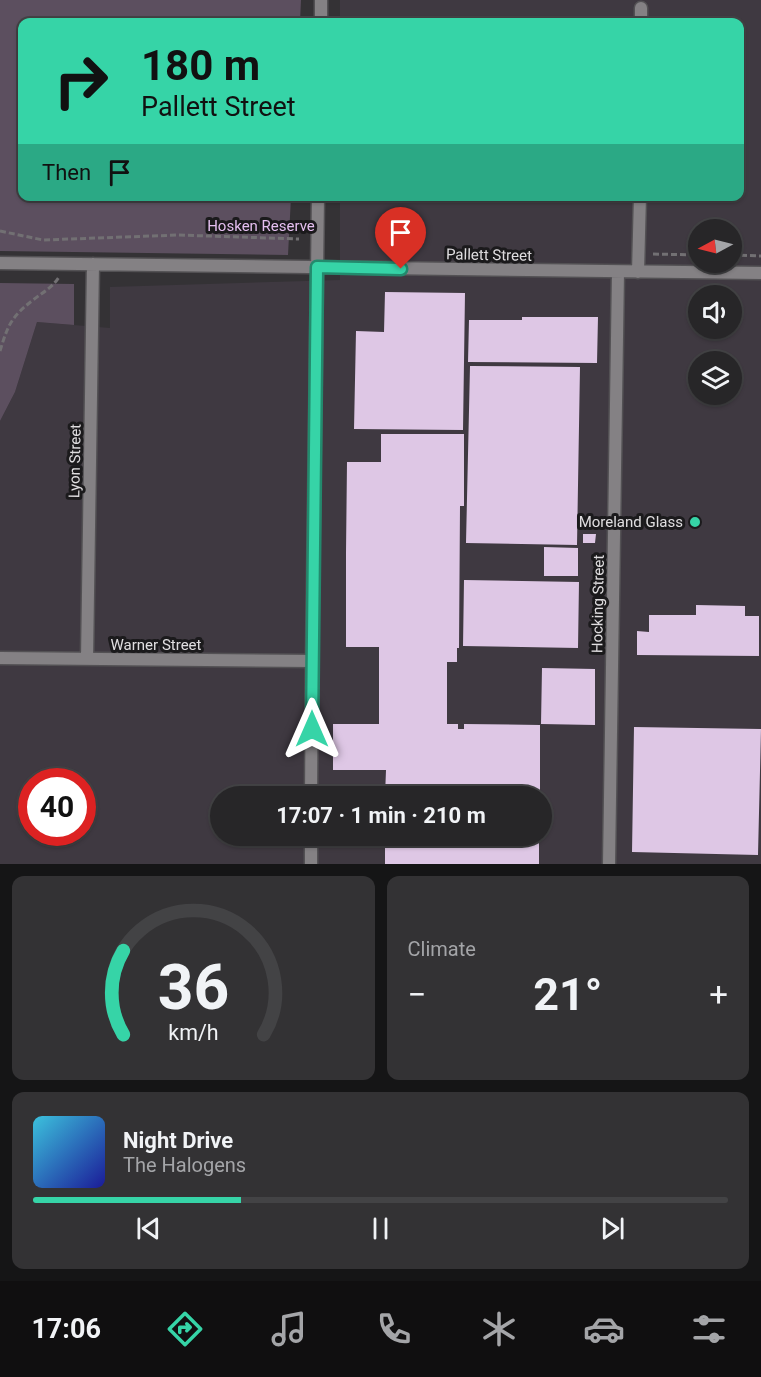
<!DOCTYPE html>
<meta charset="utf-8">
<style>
body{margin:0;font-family:Roboto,sans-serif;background:#333234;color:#f1f3f6;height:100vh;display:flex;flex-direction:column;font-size:22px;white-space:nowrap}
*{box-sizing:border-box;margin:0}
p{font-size:20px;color:#a4a5a8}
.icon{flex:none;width:33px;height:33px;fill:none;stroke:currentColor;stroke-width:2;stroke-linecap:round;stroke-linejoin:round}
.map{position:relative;height:864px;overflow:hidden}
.drawer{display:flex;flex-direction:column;gap:12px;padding:12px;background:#151516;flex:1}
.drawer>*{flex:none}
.guide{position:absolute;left:18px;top:18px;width:726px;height:183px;border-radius:12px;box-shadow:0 2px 4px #0004,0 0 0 2px #434345;background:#36d4a7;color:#111;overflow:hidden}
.needle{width:39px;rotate:263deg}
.buttons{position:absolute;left:688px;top:219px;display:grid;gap:12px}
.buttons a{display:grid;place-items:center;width:54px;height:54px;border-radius:50%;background:#272628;box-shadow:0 2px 4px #0004,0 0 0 2px #434345;font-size:30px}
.speed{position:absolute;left:18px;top:768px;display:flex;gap:12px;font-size:30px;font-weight:700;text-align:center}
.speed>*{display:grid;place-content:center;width:78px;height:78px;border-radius:50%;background:#272628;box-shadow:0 2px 4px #0004,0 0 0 2px #434345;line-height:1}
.speed .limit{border:9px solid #d22;background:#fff;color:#111}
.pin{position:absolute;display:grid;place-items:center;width:51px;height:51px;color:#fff;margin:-62px -26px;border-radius:50% 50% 50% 0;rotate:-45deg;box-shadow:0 0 6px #0007}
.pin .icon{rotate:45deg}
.me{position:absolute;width:66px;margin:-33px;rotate:0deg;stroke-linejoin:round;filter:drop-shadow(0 0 4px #0008)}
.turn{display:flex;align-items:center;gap:21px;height:126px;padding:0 24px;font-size:27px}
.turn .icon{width:78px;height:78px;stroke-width:2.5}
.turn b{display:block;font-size:42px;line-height:51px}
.then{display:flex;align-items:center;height:57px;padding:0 24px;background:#0003;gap:12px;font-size:22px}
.big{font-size:45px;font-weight:700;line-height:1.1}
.drawer .widget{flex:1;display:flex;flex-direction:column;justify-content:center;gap:9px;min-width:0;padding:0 21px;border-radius:12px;background:#333234}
.drawer .dial{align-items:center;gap:0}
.dial svg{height:156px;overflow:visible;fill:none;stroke:#434345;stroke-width:7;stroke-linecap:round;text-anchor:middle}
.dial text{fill:#f1f3f6;stroke:none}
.song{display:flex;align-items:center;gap:18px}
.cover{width:72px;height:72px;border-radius:9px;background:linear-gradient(135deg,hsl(190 70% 55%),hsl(240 70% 35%))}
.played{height:6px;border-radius:3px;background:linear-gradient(90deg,#36d4a7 30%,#434345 30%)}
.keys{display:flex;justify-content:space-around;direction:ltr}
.heat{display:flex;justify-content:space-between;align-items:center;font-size:33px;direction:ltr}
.drawer .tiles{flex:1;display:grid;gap:12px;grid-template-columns:1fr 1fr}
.widget:last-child{grid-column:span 2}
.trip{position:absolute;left:210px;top:786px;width:342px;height:60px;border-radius:30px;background:#272628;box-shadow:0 2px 4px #0004,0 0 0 2px #434345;font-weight:700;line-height:60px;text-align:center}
.tabs{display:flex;height:96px;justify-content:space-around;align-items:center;background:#100f10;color:#a4a5a8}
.tabs .icon{width:42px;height:42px}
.tabs .selected{color:#36d4a7}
.tabs b{font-size:27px;color:#f1f3f6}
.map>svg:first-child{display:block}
.built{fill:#3f3941;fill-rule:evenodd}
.green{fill:#5c4f5f}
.building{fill:#dec7e5}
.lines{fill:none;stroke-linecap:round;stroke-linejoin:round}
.minor-casing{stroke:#535154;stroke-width:15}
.tertiary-casing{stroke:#535154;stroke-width:15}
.path{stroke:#727073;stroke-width:3;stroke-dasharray:6 3;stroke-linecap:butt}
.minor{stroke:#848184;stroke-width:12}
.tertiary{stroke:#848184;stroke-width:12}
.route-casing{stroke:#238a6d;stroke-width:15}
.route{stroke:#36d4a7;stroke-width:10}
.poi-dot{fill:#36d4a7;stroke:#1b1a1c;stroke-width:2}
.labels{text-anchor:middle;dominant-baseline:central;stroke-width:6;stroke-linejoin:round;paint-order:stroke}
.park-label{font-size:15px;fill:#e5bff0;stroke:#1b1a1c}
.street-label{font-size:15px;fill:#e0dee0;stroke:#1b1a1c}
.poi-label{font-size:15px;fill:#e0dee0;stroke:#1b1a1c;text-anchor:end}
</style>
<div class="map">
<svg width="761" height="864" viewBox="0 0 761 864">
<rect width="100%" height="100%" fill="#343235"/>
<path class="built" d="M340,0H761V864H0V421L15,392L37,322L110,328V287L340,280V197L740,196V22H340ZM699,230H732V262H699ZM699,296H732V328H699ZM699,362H732V394H699ZM32,782H82V832H32ZM220,796H542V836H220Z"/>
<path class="green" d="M0,0H301L300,22H22V196L291,197L288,255L0,251Z
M0,283L74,284V325L37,322L15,392L0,421Z"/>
<path class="building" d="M385,292L465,293L463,430L354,429L356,331L384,332Z
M522,317H598L597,363L468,362L469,320H522Z
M470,366L580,367L577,545L466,543Z
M381,434H464V506H460L459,648H457V662H447V724H458V729H464V724L540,725V796H385L386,770H333V724H379V647H346V553L347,462H381Z
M583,534H596L595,543H583Z
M544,547L578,548V576H544Z
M464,580L579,582L578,648L463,646Z
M696,605L745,606V616H759V656L637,655V631L649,632V615H696Z
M542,668L595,669V725L541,724Z
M634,727L761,729L758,855L632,852Z
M385,836H539V864H385Z"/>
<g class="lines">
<g class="minor-casing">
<path id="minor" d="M641,22V8
M0,263L761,273
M638,272L640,196
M0,658L312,661
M87,659L93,264
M609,864L618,272"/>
</g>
<g class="tertiary-casing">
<path id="tertiary" d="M321,22V0
M311,796L312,661L318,196
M311,864V836"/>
</g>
<path class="path" d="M0,231L43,240L178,235L299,239
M653,254L699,255
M732,255L761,256
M0,351C8,325 11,317 33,300C43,292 52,288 59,277"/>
<use href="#minor" class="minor"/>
<use href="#tertiary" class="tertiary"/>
</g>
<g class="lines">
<g class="route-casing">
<path id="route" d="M312,729L317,267L401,269"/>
</g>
<use href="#route" class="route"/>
</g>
<circle class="poi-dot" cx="695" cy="522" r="6"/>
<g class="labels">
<g class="park-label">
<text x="261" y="226">Hosken Reserve</text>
</g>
<g class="street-label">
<text transform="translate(489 255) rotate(1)">Pallett Street</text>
<text transform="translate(75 461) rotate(-89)">Lyon Street</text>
<text transform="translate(598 604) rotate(-89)">Hocking Street</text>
<text x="156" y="645">Warner Street</text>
</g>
<g class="poi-label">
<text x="683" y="522">Moreland Glass</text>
</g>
</g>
</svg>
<div class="buttons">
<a><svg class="needle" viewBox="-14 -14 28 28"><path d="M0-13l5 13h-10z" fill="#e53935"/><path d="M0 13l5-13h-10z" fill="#a4a5a8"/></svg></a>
<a><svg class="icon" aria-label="sound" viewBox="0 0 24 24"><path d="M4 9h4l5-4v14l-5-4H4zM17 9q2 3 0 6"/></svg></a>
<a><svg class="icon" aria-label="layers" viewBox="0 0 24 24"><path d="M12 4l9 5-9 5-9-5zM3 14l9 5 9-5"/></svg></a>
</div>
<div class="speed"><div class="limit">40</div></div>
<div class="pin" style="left:401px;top:269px;background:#d93025"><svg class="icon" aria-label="arrive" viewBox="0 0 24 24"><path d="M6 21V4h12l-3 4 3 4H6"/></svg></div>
<svg class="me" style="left:312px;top:729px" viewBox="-20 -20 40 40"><path d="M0-17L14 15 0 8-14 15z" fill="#36d4a7" stroke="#fff" stroke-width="4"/></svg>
<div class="trip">17:07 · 1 min · 210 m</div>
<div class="guide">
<div class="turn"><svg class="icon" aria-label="right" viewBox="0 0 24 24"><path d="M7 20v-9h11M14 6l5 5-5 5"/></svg><div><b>180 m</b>Pallett Street</div></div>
<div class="then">Then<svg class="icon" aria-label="arrive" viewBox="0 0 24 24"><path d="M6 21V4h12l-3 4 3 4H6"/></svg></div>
</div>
</div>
<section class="drawer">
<div class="tiles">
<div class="widget dial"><svg viewBox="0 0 100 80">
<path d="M14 69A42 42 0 1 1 86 69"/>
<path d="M14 69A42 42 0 0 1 14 26" stroke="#36d4a7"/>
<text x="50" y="56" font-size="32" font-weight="700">36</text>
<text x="50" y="72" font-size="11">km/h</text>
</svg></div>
<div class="widget"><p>Climate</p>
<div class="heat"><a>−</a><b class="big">21°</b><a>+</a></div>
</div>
<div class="widget">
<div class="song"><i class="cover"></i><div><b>Night Drive</b><p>The Halogens</p></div></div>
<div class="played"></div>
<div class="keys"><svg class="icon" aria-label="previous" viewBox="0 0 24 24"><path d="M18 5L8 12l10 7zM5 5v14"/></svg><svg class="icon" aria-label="pause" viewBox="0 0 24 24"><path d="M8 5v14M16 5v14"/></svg><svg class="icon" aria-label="next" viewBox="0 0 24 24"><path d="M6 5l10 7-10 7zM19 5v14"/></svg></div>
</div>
</div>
</section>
<nav class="tabs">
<b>17:06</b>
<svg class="icon selected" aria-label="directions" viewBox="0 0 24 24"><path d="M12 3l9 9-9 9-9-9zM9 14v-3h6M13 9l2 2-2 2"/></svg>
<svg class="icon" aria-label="music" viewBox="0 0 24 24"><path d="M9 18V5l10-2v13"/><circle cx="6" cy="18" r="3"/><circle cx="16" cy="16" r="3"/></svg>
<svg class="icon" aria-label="phone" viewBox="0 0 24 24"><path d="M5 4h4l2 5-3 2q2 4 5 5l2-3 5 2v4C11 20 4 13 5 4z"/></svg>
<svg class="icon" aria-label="climate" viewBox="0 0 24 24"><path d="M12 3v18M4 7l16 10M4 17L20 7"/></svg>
<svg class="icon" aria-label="car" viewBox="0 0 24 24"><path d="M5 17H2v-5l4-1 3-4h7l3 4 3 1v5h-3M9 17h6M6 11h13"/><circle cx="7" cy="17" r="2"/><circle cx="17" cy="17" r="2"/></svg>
<svg class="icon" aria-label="filters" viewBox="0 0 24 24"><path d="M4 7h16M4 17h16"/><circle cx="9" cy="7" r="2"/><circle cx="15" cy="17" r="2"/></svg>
</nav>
